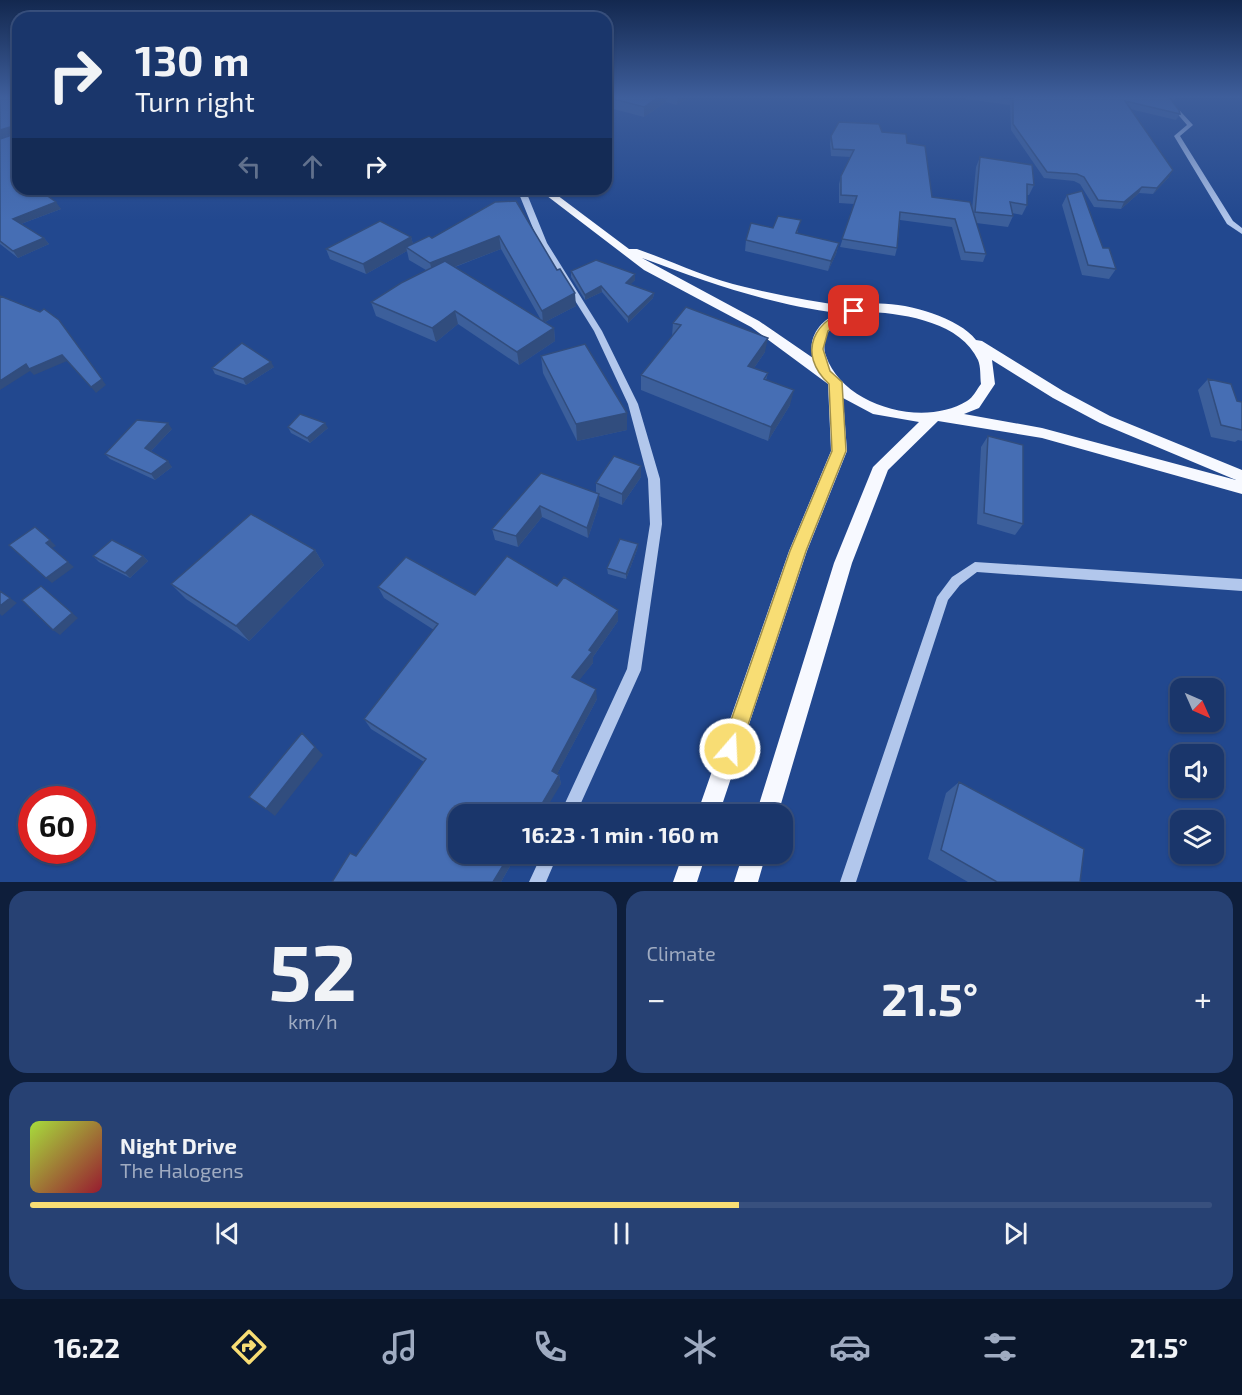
<!DOCTYPE html>
<meta charset="utf-8">
<style>
body{margin:0;font-family:"Exo 2",sans-serif;background:#274173;color:#f1f3f6;height:100vh;display:flex;flex-direction:column;font-size:22px;white-space:nowrap}
*{box-sizing:border-box;margin:0}
p{font-size:20px;color:#9fabc1}
.icon{flex:none;width:33px;height:33px;fill:none;stroke:currentColor;stroke-width:2;stroke-linecap:round;stroke-linejoin:round}
.map{position:relative;height:882px;overflow:hidden}
.side{display:flex;flex-direction:column;gap:9px;padding:9px;background:#0e1e3b;flex:1}
.side>*{flex:none}
.guide{position:absolute;left:12px;top:12px;width:600px;height:183px;border-radius:18px;box-shadow:0 2px 4px #0004,0 0 0 2px #38507e;background:#1a366b;color:#f1f3f6;overflow:hidden}
.needle{width:39px;rotate:135deg}
.tools{position:absolute;left:1170px;top:678px;display:grid;gap:12px}
.tools a{display:grid;place-items:center;width:54px;height:54px;border-radius:12px;background:#1a366b;box-shadow:0 2px 4px #0004,0 0 0 2px #38507e;font-size:30px}
.speed{position:absolute;left:18px;top:786px;display:flex;gap:12px;font-size:30px;font-weight:700;text-align:center}
.speed>*{display:grid;place-content:center;width:78px;height:78px;border-radius:50%;background:#1a366b;box-shadow:0 2px 4px #0004,0 0 0 2px #38507e;line-height:1}
.speed .limit{border:9px solid #d22;background:#fff;color:#111}
.pin{position:absolute;display:grid;place-items:center;width:51px;height:51px;color:#fff;margin:-26px;border-radius:12px;box-shadow:0 3px 9px #0006}
.me{position:absolute;width:66px;margin:-33px;rotate:19deg;stroke-linejoin:round;filter:drop-shadow(0 0 4px #0008)}
.turn{display:flex;align-items:center;gap:21px;height:126px;padding:0 24px;font-size:27px}
.turn .icon{width:78px;height:78px;stroke-width:2.5}
.turn b{display:block;font-size:42px;line-height:51px}
.lanes{display:flex;align-items:center;height:57px;padding:0 24px;background:#0003;justify-content:center;gap:30px;direction:ltr}
.lanes .off{opacity:.35}
.big{font-size:45px;font-weight:700;line-height:1.1}
.side .card{flex:1;display:flex;flex-direction:column;justify-content:center;gap:9px;min-width:0;padding:0 21px;border-radius:18px;background:#274173}
.side .dial{align-items:center;gap:0}
.dial b{font-size:78px;line-height:1}
.song{display:flex;align-items:center;gap:18px}
.cover{width:72px;height:72px;border-radius:9px;background:linear-gradient(135deg,hsl(80 70% 55%),hsl(350 70% 35%))}
.played{height:6px;border-radius:3px;background:linear-gradient(90deg,#f8dd74 60%,#38507e 60%)}
.keys{display:flex;justify-content:space-around;direction:ltr}
.heat{display:flex;justify-content:space-between;align-items:center;font-size:33px;direction:ltr}
.side .tiles{flex:1;display:grid;gap:9px;grid-template-columns:1fr 1fr}
.card:last-child{grid-column:span 2}
.trip{position:absolute;left:448px;top:804px;width:345px;height:60px;border-radius:18px;background:#1a366b;box-shadow:0 2px 4px #0004,0 0 0 2px #38507e;font-weight:700;line-height:60px;text-align:center}
.menu{display:flex;height:96px;justify-content:space-around;align-items:center;background:#0a162b;color:#9fabc1}
.menu .icon{width:42px;height:42px}
.menu .selected{color:#f8dd74}
.menu b{font-size:27px;color:#f1f3f6}
.map>svg:first-child{display:block}
.lines{fill:none;stroke-linecap:round;stroke-linejoin:round}
.minor{fill:#b2c7ec;fill-rule:evenodd}
.major{fill:#f7f9ff;fill-rule:evenodd}
.wall{fill:#3c5f9b;fill-rule:evenodd}
.shaded-wall{fill:#314d7e}
.building{fill:#466eb4;stroke:#314d7e;stroke-width:1.5}
.route{fill:#f8dd74;stroke:#a1904b;stroke-width:1.5}
</style>
<div class="map">
<svg width="1242" height="882" viewBox="0 0 1242 882">
<rect width="100%" height="100%" fill="#22488f"/>
<g class="lines">
<path class="minor" d="M1171,101L1193,125L1180,136L1233,221L1242,228V234L1227,224L1174,136L1187,125L1168,103Z
M517,189H525L547,243L602,331L638,404L660,479L662,524L641,670L576,814H560L627,669L650,524L648,479L628,404L594,331L539,243Z
M975,562L1242,579V591L977,572L960,585L948,600L856,882H840L937,597L952,577Z
M542,854H558L546,882H529Z"/>
<path class="major" d="M538,189H549L629,249H637C672,261 708,279 745,287C781,296 816,302 853,307C859,308 864,305 871,304C901,301 957,316 976,340L982,341L1063,391L1110,416L1242,470V494L1042,438L938,421L888,470L852,563L778,814H756L834,563L873,467L919,422L873,414L843,398L847,451L807,551L719,814H697L789,551L831,451L828,384L751,327L644,270ZM642,258C710,283 767,304 839,313C820,320 807,338 813,358L759,321ZM871,312C907,314 961,323 978,360C981,367 980,377 981,384C977,389 973,398 967,401C923,428 843,406 826,356C823,349 824,336 830,330C840,319 858,316 871,312ZM992,360L1053,398L1100,423L1236,480L1042,428L964,414L979,408L995,384Z
M683,854H706L697,882H673Z
M743,854H766L758,882H734Z"/>
</g>
<path class="wall" d="M18,96V189L61,192L49,197L61,209L21,224L44,238L49,244L18,258L0,244V139L15,134V133L0,138Z
M606,96H691L677,105L666,102L644,117L606,107Z
M966,96H1176L1174,101L1172,100L1180,114L1176,120L1130,109L1169,177L1153,194L1139,193L1121,209L1094,207L1080,184L1074,181L1044,178L1011,130L1010,105L966,99Z
M882,132L907,143L932,197L972,210L976,167L980,157L1034,185L1029,195H1027V205L1022,215L1012,213L1013,216L1008,227L976,223L986,254L983,262L961,260L952,227L900,220L897,248L895,256L840,247L854,204L839,203V184L841,176L851,157L831,156L830,144L831,136Z
M1067,195L1103,248L1116,269L1109,279L1082,275L1062,205Z
M495,202L576,306L545,322L554,328L555,341L519,365L458,324L436,342L376,316L371,302L426,270L409,260L407,251L366,274L330,259L326,249L411,237L413,244L432,238ZM501,249L541,320L455,267Z
M773,228L798,231L797,234L839,243L836,254L828,271L745,251L746,240Z
M571,271L635,280L630,284L654,293L653,298L628,323L602,292L585,300L571,277Z
M673,323L765,352L754,368L768,373L766,380L790,405L768,441L641,390V375L672,336Z
M541,356L627,430L577,441L543,373Z
M274,367L246,385L215,374L212,368Z
M1208,379L1237,401L1242,402V441L1238,440L1235,442L1211,437L1198,390Z
M288,427L328,428L310,443L291,433Z
M172,429L151,451L172,467L155,480L110,459L105,454Z
M988,436L1023,524L1015,535L977,524L981,447Z
M541,473L596,493V483L641,477L622,505L599,496V505L588,538L542,517L518,547L495,540L492,529Z
M638,544L637,550L626,579L608,574L607,568Z
M315,550L324,565L249,641L186,599L171,584Z
M93,556H143L148,561L130,578L99,562Z
M557,586L618,610V621L593,657V663L579,680L597,699L557,774L559,775L561,784L459,854H517L501,882L356,856L424,762L371,729L364,719L434,630L384,598L378,587L475,595Z
M959,782L1080,882H968L928,859L946,793Z"/>
<path class="shaded-wall" d="M660,96H667L666,102L644,117V107Z
M678,96H691L677,105Z
M13,126L17,132L0,138V130Z
M1173,170L1169,177L1153,194L1157,188Z
M1142,187L1139,193L1121,209L1124,202Z
M49,189H59L61,192L46,198L42,192Z
M56,202L61,209L18,225L13,219Z
M499,236L501,249L433,275L430,263Z
M411,237L414,247H406L407,251L366,274L363,264Z
M44,238L49,244L18,258L13,251Z
M839,243L836,254L828,271L831,261Z
M635,274V280L626,289V283Z
M601,286L602,292L585,300V295Z
M575,293L576,306L543,323L542,311Z
M654,293L653,298L628,323V317Z
M455,311L458,324L436,342L432,328Z
M59,320L106,385L96,393L91,387Z
M554,328L555,341L519,365L517,352Z
M768,338L765,352L745,381L748,366Z
M62,355L67,361L34,375L30,371L0,390V381L26,364Z
M271,362L274,367L246,385L243,379Z
M794,390L790,405L768,441L771,427Z
M627,413V430L577,441L576,424Z
M168,423L172,429L149,453L145,448Z
M325,423L328,428L310,443L307,438Z
M168,461L172,467L155,480L151,474Z
M641,466V477L622,505V494Z
M599,494V505L588,538L587,528Z
M540,506L542,517L518,547L516,536Z
M50,540L56,546L52,548L46,543Z
M638,544L637,550L626,579V574Z
M315,550L324,565L249,641L236,626Z
M143,556L148,561L130,578L125,573Z
M68,562L74,567L52,583L46,578Z
M41,586L78,618L60,635L53,630Z
M10,598L17,603L2,616L0,614V606Z
M618,610V621L593,657V663L574,687L572,677L589,650Z
M596,689L597,699L554,780L552,771Z
M302,733L323,755L275,816L266,809Z
M559,775L561,784L543,814H536Z
M510,854H517L501,882H493Z"/>
<path class="building" d="M0,96H18V189H49L42,192L56,202L13,219L44,238L13,251L0,241V139L15,134L16,128L13,126L0,130Z
M606,96H660L644,107L606,97Z
M989,96H1170L1169,97L1179,110L1180,114L1125,101L1173,170L1157,188L1142,187L1124,202L1098,200L1084,177L1077,174L1047,172L1013,124V99Z
M839,122L879,124L882,132L906,134L907,143L925,146L932,197L970,202L986,254L965,252L955,219L900,212L897,248L842,239L857,196L841,195V176L854,150L833,149L831,136Z
M980,157L1032,165L1034,185L1027,184V205L1010,202L1013,216L975,212Z
M1082,191L1103,248H1109L1116,269L1088,265L1067,195Z
M516,201L557,270L560,269L575,293L542,311L499,236L430,263L406,247L429,236L432,238L495,202Z
M778,216L801,220L796,233L839,243L831,261L746,240L751,223L773,228Z
M380,221L411,237L363,264L326,249Z
M596,260L635,274L626,283L654,293L628,317L601,286L585,295L571,271Z
M445,261L554,328L517,352L455,311L432,328L371,302L401,283Z
M0,296L40,312L44,309L59,320L102,379L91,387L62,355L29,369L26,364L0,381Z
M686,307L768,338L748,366L768,373L764,379L794,390L771,427L641,375L681,325L673,323Z
M242,343L271,362L243,379L212,368Z
M585,344L627,413L576,424L541,356Z
M1208,379L1231,384L1237,401L1242,402V430L1221,425Z
M300,414L325,423L307,438L288,427Z
M137,420L168,423L145,448L168,461L151,474L105,454Z
M988,436L1023,445V524L984,513Z
M614,456L641,466L622,494L596,483Z
M541,473L599,494L587,528L540,506L516,536L492,529Z
M251,514L315,550L236,626L171,584Z
M35,527L50,540L46,543L68,562L46,578L9,545Z
M620,539L638,544L626,574L607,568Z
M112,540L143,556L125,573L93,556Z
M507,556L557,586L564,577L618,610L589,650L592,652L572,677L596,689L552,771L559,775L536,814H459V854H510L493,882H332L350,853L356,856L426,759L364,719L438,624L378,587L406,557L475,595Z
M41,586L72,613L53,630L22,600Z
M0,591L10,598L0,606Z
M302,733L315,747L266,809L249,797Z
M959,782L1084,849L1080,882H997L941,850Z"/>
<linearGradient id="sky" x2="0" y2="1"><stop stop-color="#13284f"/><stop offset="0.44" stop-color="#3e5e9b"/><stop offset="1" stop-color="#3e5e9b" stop-opacity="0"/></linearGradient>
<rect width="1242" height="220" fill="url(#sky)"/>
<path class="route" d="M854,308L858,309V314L844,319L828,331L823,349L830,371L842,382L846,451L806,551L740,749L737,755L730,758L724,755L721,749L790,551L832,451L829,384C796,353 814,318 854,308Z"/>
</svg>
<div class="tools">
<a><svg class="needle" viewBox="-14 -14 28 28"><path d="M0-13l5 13h-10z" fill="#e53935"/><path d="M0 13l5-13h-10z" fill="#9fabc1"/></svg></a>
<a><svg class="icon" aria-label="sound" viewBox="0 0 24 24"><path d="M4 9h4l5-4v14l-5-4H4zM17 9q2 3 0 6"/></svg></a>
<a><svg class="icon" aria-label="layers" viewBox="0 0 24 24"><path d="M12 4l9 5-9 5-9-5zM3 14l9 5 9-5"/></svg></a>
</div>
<div class="speed"><div class="limit">60</div></div>
<div class="pin" style="left:854px;top:311px;background:#d93025"><svg class="icon" aria-label="arrive" viewBox="0 0 24 24"><path d="M6 21V4h12l-3 4 3 4H6"/></svg></div>
<svg class="me" style="left:730px;top:749px" viewBox="-20 -20 40 40"><circle r="17" fill="#f8dd74" stroke="#fff" stroke-width="3"/><path d="M0-11L8 9 0 5-8 9z" fill="#fff"/></svg>
<div class="trip">16:23 · 1 min · 160 m</div>
<div class="guide">
<div class="turn"><svg class="icon" aria-label="right" viewBox="0 0 24 24"><path d="M7 20v-9h11M14 6l5 5-5 5"/></svg><div><b>130 m</b>Turn right</div></div>
<div class="lanes"><svg class="icon off" aria-label="left" viewBox="0 0 24 24"><path d="M17 20v-9H6M10 6l-5 5 5 5"/></svg><svg class="icon off" aria-label="ahead" viewBox="0 0 24 24"><path d="M12 20V5M6 11l6-6 6 6"/></svg><svg class="icon" aria-label="right" viewBox="0 0 24 24"><path d="M7 20v-9h11M14 6l5 5-5 5"/></svg></div>
</div>
</div>
<section class="side">
<div class="tiles">
<div class="card dial"><b>52</b><p>km/h</p></div>
<div class="card"><p>Climate</p>
<div class="heat"><a>−</a><b class="big">21.5°</b><a>+</a></div>
</div>
<div class="card">
<div class="song"><i class="cover"></i><div><b>Night Drive</b><p>The Halogens</p></div></div>
<div class="played"></div>
<div class="keys"><svg class="icon" aria-label="previous" viewBox="0 0 24 24"><path d="M18 5L8 12l10 7zM5 5v14"/></svg><svg class="icon" aria-label="pause" viewBox="0 0 24 24"><path d="M8 5v14M16 5v14"/></svg><svg class="icon" aria-label="next" viewBox="0 0 24 24"><path d="M6 5l10 7-10 7zM19 5v14"/></svg></div>
</div>
</div>
</section>
<nav class="menu">
<b>16:22</b>
<svg class="icon selected" aria-label="directions" viewBox="0 0 24 24"><path d="M12 3l9 9-9 9-9-9zM9 14v-3h6M13 9l2 2-2 2"/></svg>
<svg class="icon" aria-label="music" viewBox="0 0 24 24"><path d="M9 18V5l10-2v13"/><circle cx="6" cy="18" r="3"/><circle cx="16" cy="16" r="3"/></svg>
<svg class="icon" aria-label="phone" viewBox="0 0 24 24"><path d="M5 4h4l2 5-3 2q2 4 5 5l2-3 5 2v4C11 20 4 13 5 4z"/></svg>
<svg class="icon" aria-label="climate" viewBox="0 0 24 24"><path d="M12 3v18M4 7l16 10M4 17L20 7"/></svg>
<svg class="icon" aria-label="car" viewBox="0 0 24 24"><path d="M5 17H2v-5l4-1 3-4h7l3 4 3 1v5h-3M9 17h6M6 11h13"/><circle cx="7" cy="17" r="2"/><circle cx="17" cy="17" r="2"/></svg>
<svg class="icon" aria-label="filters" viewBox="0 0 24 24"><path d="M4 7h16M4 17h16"/><circle cx="9" cy="7" r="2"/><circle cx="15" cy="17" r="2"/></svg>
<b>21.5°</b>
</nav>
